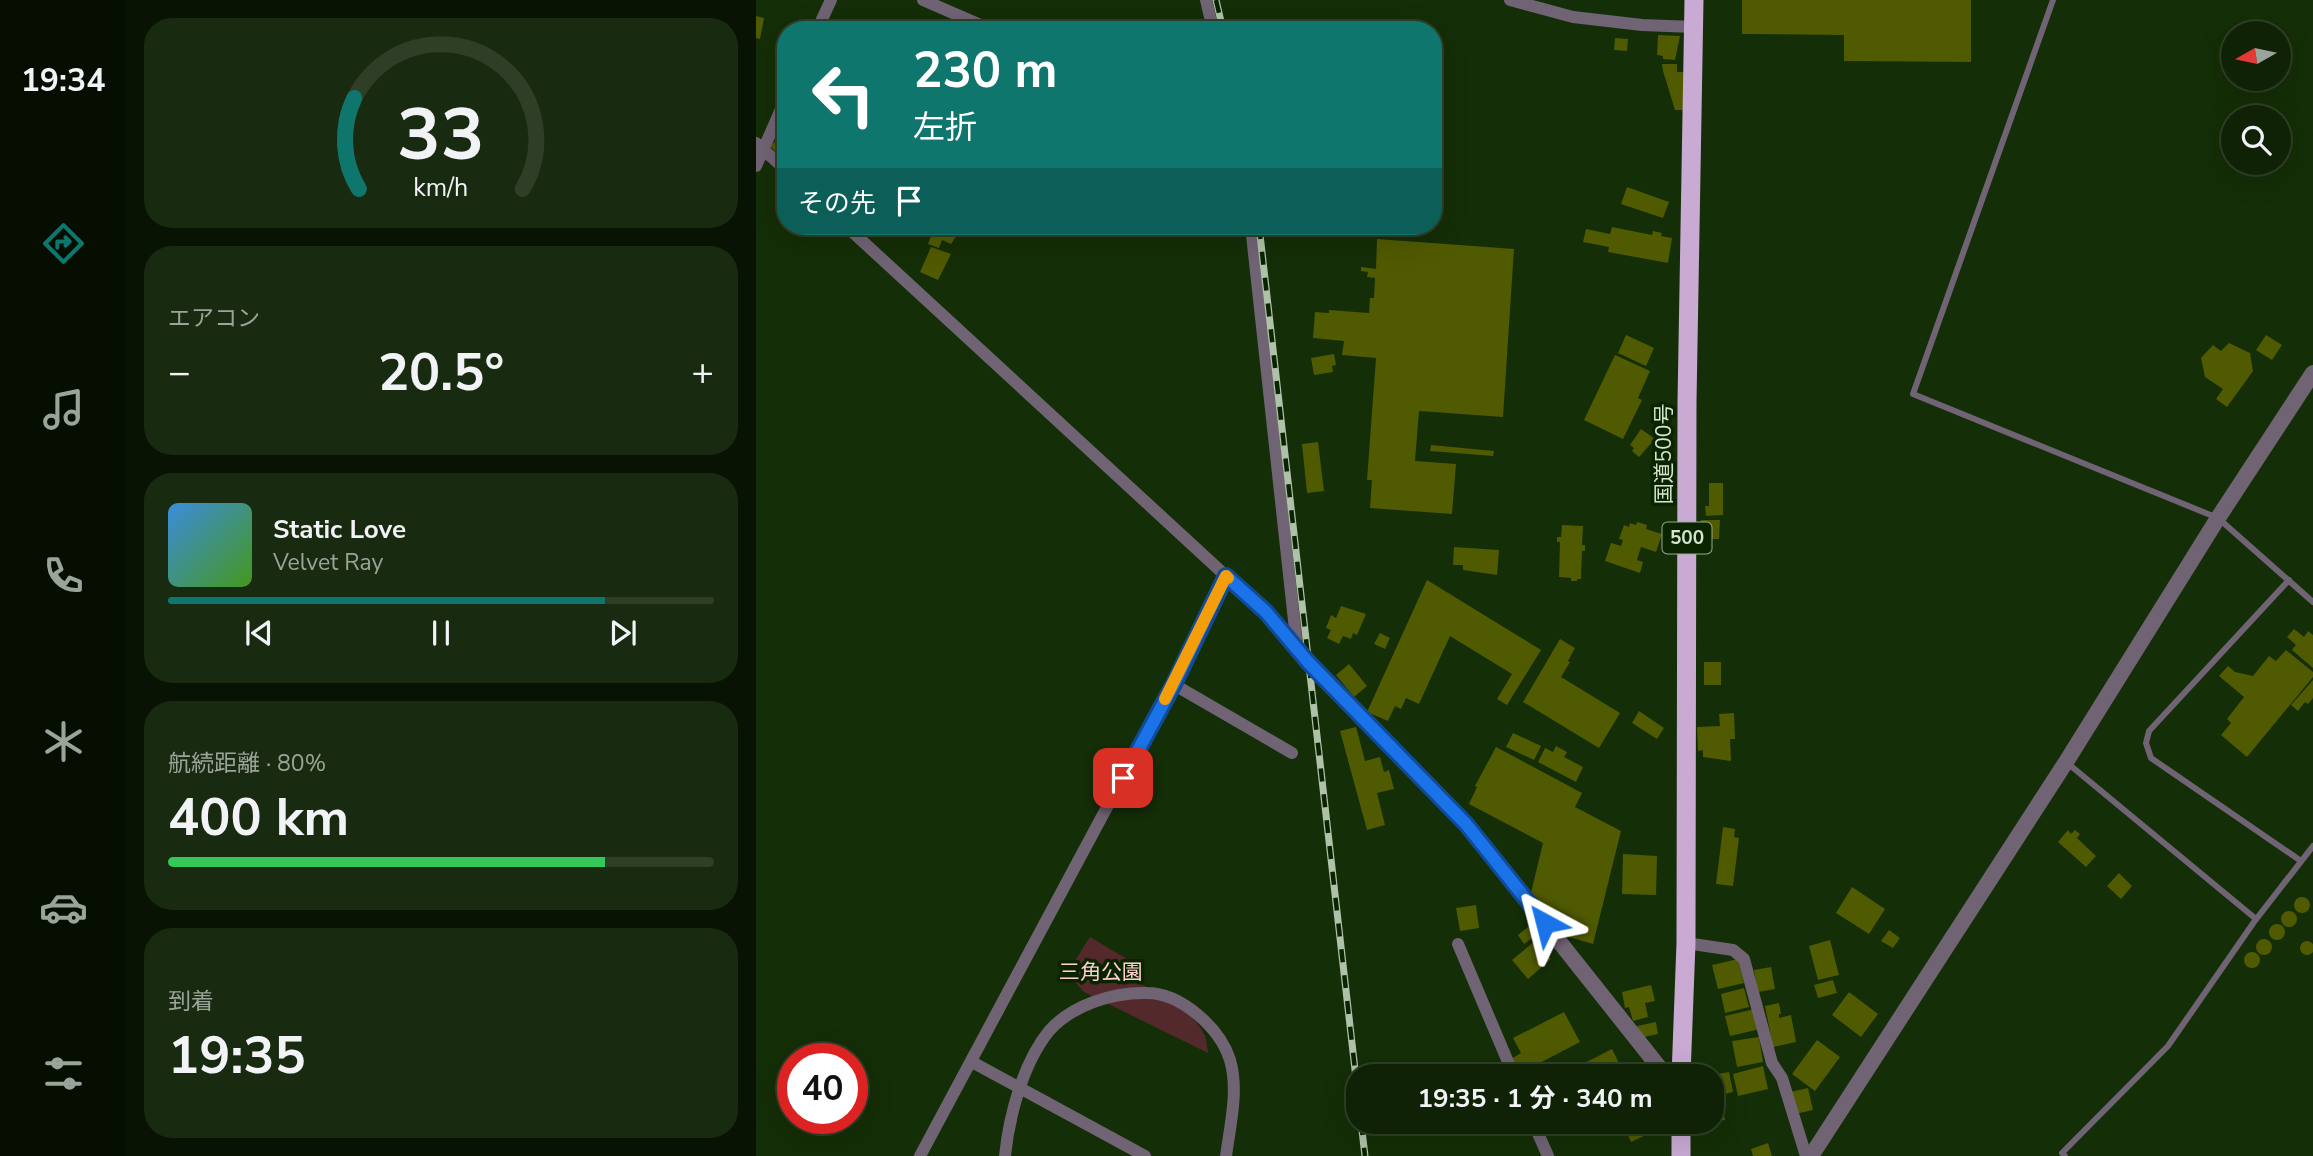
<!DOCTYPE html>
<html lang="ja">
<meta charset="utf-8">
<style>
body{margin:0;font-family:"Nunito Sans","Noto Sans JP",sans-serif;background:#182a0f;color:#f1f3f6;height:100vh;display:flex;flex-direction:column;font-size:26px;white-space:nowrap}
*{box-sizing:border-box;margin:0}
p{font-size:23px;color:#9ba49a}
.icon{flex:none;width:38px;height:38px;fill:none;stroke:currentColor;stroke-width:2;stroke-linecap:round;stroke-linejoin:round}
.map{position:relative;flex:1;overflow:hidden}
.panel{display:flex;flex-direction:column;gap:18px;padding:18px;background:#081303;width:630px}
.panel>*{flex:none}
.banner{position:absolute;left:21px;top:21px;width:665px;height:214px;border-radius:28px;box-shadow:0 7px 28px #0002,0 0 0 2px #2f3f27;background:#0f766e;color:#fff;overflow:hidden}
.needle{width:46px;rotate:261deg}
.fabs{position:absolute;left:1465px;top:21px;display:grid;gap:14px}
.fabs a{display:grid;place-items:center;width:70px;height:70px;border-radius:50%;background:#0f2205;box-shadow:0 7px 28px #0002,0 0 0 2px #2f3f27;font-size:35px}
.speed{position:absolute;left:21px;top:1043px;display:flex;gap:14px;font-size:35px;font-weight:700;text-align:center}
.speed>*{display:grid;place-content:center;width:91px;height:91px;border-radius:50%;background:#0f2205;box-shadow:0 7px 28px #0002,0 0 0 2px #2f3f27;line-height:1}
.speed .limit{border:10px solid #d22;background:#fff;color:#111}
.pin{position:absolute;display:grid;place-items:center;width:60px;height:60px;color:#fff;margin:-30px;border-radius:14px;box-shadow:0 4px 10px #0006}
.me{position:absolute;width:77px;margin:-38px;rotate:322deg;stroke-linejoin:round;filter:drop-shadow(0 0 5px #0008)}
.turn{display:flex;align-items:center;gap:24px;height:147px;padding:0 21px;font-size:32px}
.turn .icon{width:91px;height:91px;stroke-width:2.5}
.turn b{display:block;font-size:49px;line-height:60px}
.then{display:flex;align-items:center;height:66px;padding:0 21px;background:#0003;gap:14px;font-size:26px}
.big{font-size:52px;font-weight:700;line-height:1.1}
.panel .widget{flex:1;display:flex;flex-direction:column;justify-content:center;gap:10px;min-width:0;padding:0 24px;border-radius:28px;background:#182a0f}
.panel .dial{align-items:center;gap:0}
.dial svg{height:182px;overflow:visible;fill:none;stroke:#2f3f27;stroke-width:7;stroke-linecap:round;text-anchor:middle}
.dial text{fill:#f1f3f6;stroke:none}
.song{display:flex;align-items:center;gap:21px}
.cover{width:84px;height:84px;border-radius:10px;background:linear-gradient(135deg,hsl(210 70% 55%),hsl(100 70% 35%))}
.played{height:7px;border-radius:4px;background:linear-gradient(90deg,#0f766e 80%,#2f3f27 80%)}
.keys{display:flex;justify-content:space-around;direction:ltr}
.heat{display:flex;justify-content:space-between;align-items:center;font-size:38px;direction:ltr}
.charge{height:10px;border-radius:5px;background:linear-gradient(90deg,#34c759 80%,#2f3f27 0)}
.trip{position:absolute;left:590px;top:1064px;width:378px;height:70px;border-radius:28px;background:#0f2205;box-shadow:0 7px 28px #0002,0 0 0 2px #2f3f27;font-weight:700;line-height:70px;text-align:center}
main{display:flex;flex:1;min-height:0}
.menu{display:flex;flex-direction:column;width:126px;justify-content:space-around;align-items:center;background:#060e02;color:#9ba49a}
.menu .icon{width:49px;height:49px}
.menu .active{color:#0f766e}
.menu b{font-size:32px;color:#f1f3f6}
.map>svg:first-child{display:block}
.green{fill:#54292c}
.building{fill:#505a01}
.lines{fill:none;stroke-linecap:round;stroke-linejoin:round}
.service{stroke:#706374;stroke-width:6}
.minor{stroke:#706374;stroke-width:12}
.tertiary{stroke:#706374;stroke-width:16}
.trunk{stroke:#c8aad3;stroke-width:19}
.rail-casing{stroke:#afc1a8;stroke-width:7}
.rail{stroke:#0a2400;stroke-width:4.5;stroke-dasharray:13;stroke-linecap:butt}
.route-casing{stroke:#114b97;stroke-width:18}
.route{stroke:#1a73e8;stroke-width:12}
.slow{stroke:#f59e0b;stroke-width:12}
.labels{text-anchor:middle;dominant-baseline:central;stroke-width:7;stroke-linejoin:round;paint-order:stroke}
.shield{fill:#0a2400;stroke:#97aa90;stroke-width:2}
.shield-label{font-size:19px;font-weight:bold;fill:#d4e4ce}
.street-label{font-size:21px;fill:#d4e4ce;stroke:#0a2400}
.park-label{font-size:21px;fill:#ffd0d1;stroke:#0a2400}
</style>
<main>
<nav class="menu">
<b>19:34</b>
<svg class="icon active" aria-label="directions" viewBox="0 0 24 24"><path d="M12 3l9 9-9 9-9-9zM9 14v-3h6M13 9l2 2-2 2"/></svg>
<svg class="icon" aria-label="music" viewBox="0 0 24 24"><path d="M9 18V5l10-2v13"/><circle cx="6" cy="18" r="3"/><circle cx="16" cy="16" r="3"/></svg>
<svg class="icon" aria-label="phone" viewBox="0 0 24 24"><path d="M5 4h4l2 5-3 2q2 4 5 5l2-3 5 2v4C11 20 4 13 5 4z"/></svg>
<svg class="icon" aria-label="climate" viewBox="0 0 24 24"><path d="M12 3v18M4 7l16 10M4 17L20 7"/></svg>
<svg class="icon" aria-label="car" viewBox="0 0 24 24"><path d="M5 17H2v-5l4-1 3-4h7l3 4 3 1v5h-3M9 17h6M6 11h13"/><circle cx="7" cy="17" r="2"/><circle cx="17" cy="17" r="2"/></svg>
<svg class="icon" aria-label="filters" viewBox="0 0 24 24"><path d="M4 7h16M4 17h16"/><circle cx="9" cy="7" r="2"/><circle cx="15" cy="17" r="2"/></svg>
</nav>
<section class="panel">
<div class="widget dial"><svg viewBox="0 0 100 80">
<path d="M14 69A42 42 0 1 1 86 69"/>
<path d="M14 69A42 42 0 0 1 12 29" stroke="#0f766e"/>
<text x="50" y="56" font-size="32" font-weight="700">33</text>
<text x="50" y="72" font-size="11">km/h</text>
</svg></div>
<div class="widget"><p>エアコン</p>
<div class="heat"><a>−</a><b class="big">20.5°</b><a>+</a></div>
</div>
<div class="widget">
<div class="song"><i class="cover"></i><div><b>Static Love</b><p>Velvet Ray</p></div></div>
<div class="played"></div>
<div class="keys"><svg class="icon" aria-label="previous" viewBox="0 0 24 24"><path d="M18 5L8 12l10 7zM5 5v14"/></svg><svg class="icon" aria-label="pause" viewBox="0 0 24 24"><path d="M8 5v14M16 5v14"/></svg><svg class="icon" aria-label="next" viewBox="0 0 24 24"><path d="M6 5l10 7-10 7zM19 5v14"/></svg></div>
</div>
<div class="widget"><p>航続距離 · 80%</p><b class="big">400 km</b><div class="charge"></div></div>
<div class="widget"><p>到着</p><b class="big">19:35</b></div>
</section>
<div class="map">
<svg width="1557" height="1156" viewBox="0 0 1557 1156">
<rect width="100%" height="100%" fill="#142e07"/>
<path class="green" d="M334,937L376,962L377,981C403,991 437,1010 449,1036C451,1041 451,1048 452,1053L328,992L311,973Z"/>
<path class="building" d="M986,0H1215V62L1088,61V35L986,34Z
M0,16L8,18L4,39L0,38Z
M902,35L924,36L919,60L907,59V56L901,55Z
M859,38L872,39L871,51L858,50Z
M906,64H921V72H928L927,110H919L907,71Z
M27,129L30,131V162L14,146L24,137L21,135Z
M871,187L913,202L907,218L865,204Z
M179,226H203L205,229L195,244L186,240L183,248L172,244Z
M856,227L896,235L897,231L906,233L905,236L916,238L912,263L852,252L853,247L827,242L830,229L854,234Z
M621,239L758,249L747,417L663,411L659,461L700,464L696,514L614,508L616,480H611L620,358L586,355L588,341L557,338L559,312L573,313V310L613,313L614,298H618L619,278L611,277L612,272L605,271V267L620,269Z
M175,247L195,254L182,280L164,272Z
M870,335L898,348L890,366L862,353Z
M1510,335L1526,345L1516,360L1500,350Z
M1473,343L1494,353L1497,371L1471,407L1460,399L1467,389L1449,377L1445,358L1457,345L1465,351Z
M578,354L580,365L576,366L577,372L558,375L555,358Z
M859,355L894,371L882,398L886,400L867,439L828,420Z
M885,429L899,439L883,457L876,451L878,448L874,445Z
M562,442L568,491L551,493L546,444Z
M675,445L738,451L737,456L674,451Z
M953,483H967V515L950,516L949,506H953Z
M945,520H964L963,539H950V533H945Z
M881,522L891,525L890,529L906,534L900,552L885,547L881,560L887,562L884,573L849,561L855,543L865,546L867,540L863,539L868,525L873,527L874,523L880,525Z
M806,525L827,526L826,545H829V551H826L825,579H821V581H815V578L803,577L804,542H801V537H805Z
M698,547L743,550L741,575L707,570V565H697Z
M671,580L785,650L751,705L741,699L756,674L694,636L663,704L650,698L645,709L639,706L632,721L611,712Z
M585,606L610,614L601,635L597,633L595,639L587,636L583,644L571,638L575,630L570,628L575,615L580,618Z
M1538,629L1548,637L1552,631L1557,635V668L1536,650L1540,645L1531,637Z
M624,633L634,638L629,649L618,644Z
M804,639L819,648L812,661L814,662L805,677L864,713L843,748L767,702Z
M1530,650L1557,672V677L1491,757L1465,735L1475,723L1471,719L1488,697L1463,676L1472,666L1479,672L1497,676L1513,656L1520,661Z
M948,662H965V685H948Z
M593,664L611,686L598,697L580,675Z
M1557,680V698L1552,704L1549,702L1542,711L1535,705Z
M883,711L908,728L901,739L876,723Z
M978,713L979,739H974L975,761L947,757V750L942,751L941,727L964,726L963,714Z
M600,727L609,761L624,757L628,772L633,770L638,789L621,793L629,825L611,830L584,731Z
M757,733L785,746L778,760L750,747Z
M800,746L811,752L808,757L827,767L820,782L782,762L789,748L797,752Z
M740,747L826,793L819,807L865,831L837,944L813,937L774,897L787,843L713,804L721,787L719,786Z
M967,827L979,829L978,837L983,838L977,886L960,884Z
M1312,830L1315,834L1319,830L1324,834L1321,838L1340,856L1330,867L1302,842Z
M867,854L901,856L900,895L866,894Z
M1363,873L1376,886L1365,899L1351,886Z
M1096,887L1129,909L1113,934L1080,913Z
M1538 905a8 8 0 1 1 16 0a8 8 0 1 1-16 0Z
M720,905L723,928L704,931L700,908Z
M1525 919a8 8 0 1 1 16 0a8 8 0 1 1-16 0Z
M1513 932a8 8 0 1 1 16 0a8 8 0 1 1-16 0Z
M772,927L779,936L768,944L762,935Z
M1133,930L1144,938L1137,948L1125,941Z
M1500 947a8 8 0 1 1 16 0a8 8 0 1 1-16 0Z
M1074,940L1083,975L1062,980L1053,946Z
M1544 948a7 7 0 1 1 14 0a7 7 0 1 1-14 0Z
M779,941L795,959L772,979L756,960Z
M1488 960a8 8 0 1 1 16 0a8 8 0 1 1-16 0Z
M982,959L988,983L962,989L956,965Z
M1015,967L1019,989L1002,992L998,970Z
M1077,980L1081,993L1062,998L1058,985Z
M895,985L899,1001L889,1003L892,1017L877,1021L873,1007L869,1008L866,992Z
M988,988L993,1007L969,1013L965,994Z
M1093,992L1122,1014L1105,1037L1076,1015Z
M1023,1003L1025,1014H1023V1018L1035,1015L1040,1042L1017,1047L1009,1006Z
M999,1009L1004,1029L974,1036L969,1016Z
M808,1012L824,1042L761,1075L753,1060L765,1053L757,1038Z
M900,1022L902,1034L883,1038L881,1026Z
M1003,1037L1007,1062L981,1067L976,1041Z
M1061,1040L1084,1057L1059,1091L1036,1074Z
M856,1049L864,1065L846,1074L845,1072L836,1076H816L813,1071Z
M1007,1066L1012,1089L982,1096L977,1074Z
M973,1072L977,1092L956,1097V1075Z
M1052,1088L1057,1110L1039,1114L1034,1092Z
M965,1100L969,1120L956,1122V1102Z
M866,1122H884L890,1135L875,1142Z
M1012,1143L1016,1156H997L995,1149Z"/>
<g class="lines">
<path class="service" d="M1297,0L1157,394L1462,518L1557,602
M1533,580L1393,731L1390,743L1395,758L1545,861
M1310,762L1500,919
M1309,1156L1306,1153L1412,1046L1498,922L1557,846"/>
<path class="minor" d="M167,0L236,30
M450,0L457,30
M754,0L817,17L886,25L938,27
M61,30L75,0
M0,143L30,170
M0,166L30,98
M90,226L470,576L417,684L164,1156
M495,226L541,648
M417,684L536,753
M930,943L977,950L988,959L1016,1063L1026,1078L1050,1156
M702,944L758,1076
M216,1062L389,1156
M777,1122L792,1156
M249,1156C253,1116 267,1063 293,1031C316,1005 357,992 391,993C425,993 464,1028 474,1060C483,1090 474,1126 470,1156"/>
<path class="tertiary" d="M470,576L510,612L552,662L710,824L910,1076
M1055,1156L1310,762L1462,518L1557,373"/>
<path class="trunk" d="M925,1076L930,943L931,402L938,0
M925,1122V1156"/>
<g class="rail-casing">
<path id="rail" d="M460,0L467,30
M503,226L602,1096
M605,1122L609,1156"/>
</g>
<use href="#rail" class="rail"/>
</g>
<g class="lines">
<g class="route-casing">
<path id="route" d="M367,778L418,684L470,576L510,612L552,662L710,824L789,923"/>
</g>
<use href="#route" class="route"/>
<path class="slow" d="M409,699L470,576L472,578"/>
</g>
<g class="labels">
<rect class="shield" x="906.5" y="522.5" width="49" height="31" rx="5"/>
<g class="shield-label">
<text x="931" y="538">500</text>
</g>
<g class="street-label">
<text transform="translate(908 454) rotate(-90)">国道500号</text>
</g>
<g class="park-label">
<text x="345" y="972">三角公園</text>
</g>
</g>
</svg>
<div class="fabs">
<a><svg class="needle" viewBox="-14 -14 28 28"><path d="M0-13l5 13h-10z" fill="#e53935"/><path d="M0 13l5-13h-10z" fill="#9ba49a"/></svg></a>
<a><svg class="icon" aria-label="search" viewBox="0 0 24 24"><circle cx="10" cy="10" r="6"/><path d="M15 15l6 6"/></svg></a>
</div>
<div class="speed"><div class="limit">40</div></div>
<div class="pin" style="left:367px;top:778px;background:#d93025"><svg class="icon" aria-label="arrive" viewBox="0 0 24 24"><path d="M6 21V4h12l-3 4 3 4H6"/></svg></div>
<svg class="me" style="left:789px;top:923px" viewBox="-20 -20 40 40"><path d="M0-17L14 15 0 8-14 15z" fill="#1a73e8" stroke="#fff" stroke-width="4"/></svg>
<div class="trip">19:35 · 1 分 · 340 m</div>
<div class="banner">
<div class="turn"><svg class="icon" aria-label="left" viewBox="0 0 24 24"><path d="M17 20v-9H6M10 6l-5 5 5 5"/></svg><div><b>230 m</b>左折</div></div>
<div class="then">その先<svg class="icon" aria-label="arrive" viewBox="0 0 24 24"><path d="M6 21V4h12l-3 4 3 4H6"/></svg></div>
</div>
</div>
</main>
